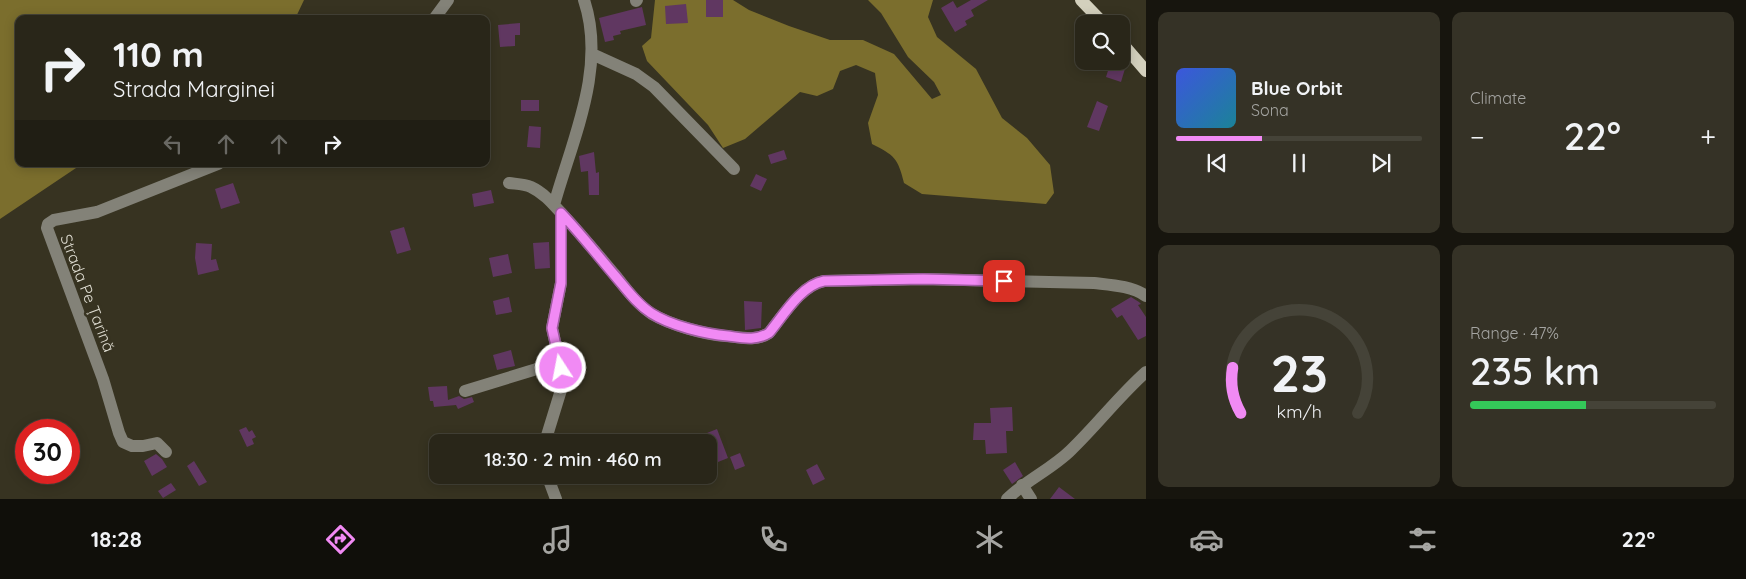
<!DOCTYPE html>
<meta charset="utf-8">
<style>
body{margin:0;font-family:Quicksand,sans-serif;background:#353226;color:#f1f3f6;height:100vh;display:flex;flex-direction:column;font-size:19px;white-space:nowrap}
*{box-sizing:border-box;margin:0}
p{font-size:16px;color:#a5a5a2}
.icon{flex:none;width:28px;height:28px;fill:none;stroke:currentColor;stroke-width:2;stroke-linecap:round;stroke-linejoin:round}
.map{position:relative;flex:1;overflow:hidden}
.drawer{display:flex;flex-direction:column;gap:12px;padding:12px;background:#17150e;width:600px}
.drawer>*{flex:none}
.banner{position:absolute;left:15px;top:15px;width:475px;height:152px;border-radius:10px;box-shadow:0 2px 12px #0003,0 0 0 1px #454338;background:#292619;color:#f1f3f6;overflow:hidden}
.controls{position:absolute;left:1075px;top:15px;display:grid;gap:10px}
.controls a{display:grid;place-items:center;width:55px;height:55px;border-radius:10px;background:#292619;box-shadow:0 2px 12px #0003,0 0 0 1px #454338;font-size:25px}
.speed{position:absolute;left:15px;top:419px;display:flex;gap:10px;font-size:25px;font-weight:700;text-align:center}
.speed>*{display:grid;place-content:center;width:65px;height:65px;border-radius:50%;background:#292619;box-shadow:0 2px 12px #0003,0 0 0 1px #454338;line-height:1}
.speed .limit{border:8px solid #d22;background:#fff;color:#111}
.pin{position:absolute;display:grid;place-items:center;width:42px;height:42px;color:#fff;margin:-21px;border-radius:10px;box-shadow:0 2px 8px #0006}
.me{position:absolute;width:55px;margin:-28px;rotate:349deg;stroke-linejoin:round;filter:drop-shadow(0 0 4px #0008)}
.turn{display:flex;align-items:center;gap:18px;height:105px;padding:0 15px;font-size:22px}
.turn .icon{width:65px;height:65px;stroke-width:2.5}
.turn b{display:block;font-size:35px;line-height:42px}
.lanes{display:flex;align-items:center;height:48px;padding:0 15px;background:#0003;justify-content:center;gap:25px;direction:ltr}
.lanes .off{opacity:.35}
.big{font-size:38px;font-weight:600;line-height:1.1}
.drawer .widget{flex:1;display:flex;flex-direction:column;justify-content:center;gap:8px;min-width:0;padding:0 18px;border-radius:10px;background:#353226}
.drawer .dial{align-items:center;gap:0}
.dial svg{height:130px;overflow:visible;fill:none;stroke:#454338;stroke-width:7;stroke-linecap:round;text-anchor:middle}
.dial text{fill:#f1f3f6;stroke:none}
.song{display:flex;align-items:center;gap:15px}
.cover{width:60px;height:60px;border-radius:8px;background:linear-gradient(135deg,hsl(230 70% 55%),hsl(190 70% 35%))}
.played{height:5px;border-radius:2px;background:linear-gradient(90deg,#f18af4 35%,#454338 35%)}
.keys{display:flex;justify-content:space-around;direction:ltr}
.heat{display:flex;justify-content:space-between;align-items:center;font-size:28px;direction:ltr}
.charge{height:8px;border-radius:4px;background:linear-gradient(90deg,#34c759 47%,#454338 0)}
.drawer .tiles{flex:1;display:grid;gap:12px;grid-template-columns:repeat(2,1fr)}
.trip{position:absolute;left:429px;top:434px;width:288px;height:50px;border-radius:10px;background:#292619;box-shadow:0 2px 12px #0003,0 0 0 1px #454338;font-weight:600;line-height:50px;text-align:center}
.menu{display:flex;height:80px;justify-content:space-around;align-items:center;background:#100f0a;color:#a5a5a2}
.menu .icon{width:35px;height:35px}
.menu .on{color:#f18af4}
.menu b{font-size:22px;color:#f1f3f6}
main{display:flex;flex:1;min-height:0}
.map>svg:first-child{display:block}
.forest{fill:#7b6e2d}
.building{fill:#603761}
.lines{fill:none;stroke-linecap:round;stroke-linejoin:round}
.minor{stroke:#838278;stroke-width:12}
.major{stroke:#d3d0bd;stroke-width:12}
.route-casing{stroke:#9d5a9f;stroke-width:12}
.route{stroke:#f18af4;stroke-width:9}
.labels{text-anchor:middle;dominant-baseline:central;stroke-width:5;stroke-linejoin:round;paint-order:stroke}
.street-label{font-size:16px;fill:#dfddd2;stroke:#373321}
</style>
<main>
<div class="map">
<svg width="1146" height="499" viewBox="0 0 1146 499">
<rect width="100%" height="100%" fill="#373321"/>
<path class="forest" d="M0,0H304L295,19H19V164H82L0,219Z
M655,0H733L749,10L789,26L830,40H863L894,54L932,99L941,95L934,82L908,57L881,13L868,0H933L928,17L937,37L976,69L1002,118L1027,138L1050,165L1054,193L1046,204L922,194L904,183C898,158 894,155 872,144L868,123L878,95L875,73L856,65L840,71L833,89L817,96L800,92L745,139L723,148L708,125L647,61L642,46L651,38Z"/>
<path class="building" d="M706,0H723V17H706Z
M971,0H988L971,10L974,16L965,21L967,25L955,32L941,8L953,1L957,8Z
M686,4L688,23L666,24L665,6Z
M642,7L646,25L620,31L621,34L613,36L614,40L605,42L599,18Z
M520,23V35H515V46L500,47L498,25Z
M1111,61L1127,62L1121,82L1106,77Z
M521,100H539V111H521Z
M1097,101L1108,106L1099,131L1087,127Z
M529,126L541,127L540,148L527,147Z
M784,150L787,159L771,164L768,155Z
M594,152L596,173L599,172V195H589L588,171L581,172L579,156Z
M756,174L767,179L761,191L750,186Z
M233,183L240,203L221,209L215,189Z
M491,190L494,203L474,207L472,194Z
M404,227L411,250L397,254L390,231Z
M549,242L550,268L535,269L533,243Z
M196,243L212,244L211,260L216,259L219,270L198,275L195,258Z
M508,254L512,273L493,277L489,258Z
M509,297L512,312L496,315L493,301Z
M1131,297L1139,302L1141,304L1138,305L1146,317V336L1138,340L1122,315L1117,318L1111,309Z
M744,301L762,302L761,328L745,330Z
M511,350L515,366L497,370L493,355Z
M447,386L448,400L459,396L464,399L472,397L474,402L458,409L456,405L434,407L433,401H430L428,387Z
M1012,407L1013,431H1006L1007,453L986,454L985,440H973L974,423H991L990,408Z
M246,427L249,432L252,430L256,437L252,439L254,444L247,447L239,430Z
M717,429L728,458L718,462L707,433Z
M740,453L745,466L735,470L730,457Z
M156,454L162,459L167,467L152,476L144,461Z
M194,461L207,482L199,486L187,466Z
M1015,462L1023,476L1012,484L1003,470Z
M817,464L825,479L813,485L806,470Z
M171,483L176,490L163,498L158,491Z
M1059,487L1075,499H1050Z"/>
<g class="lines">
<path class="minor" d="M636,1L637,0
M434,19L448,0
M592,54L636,74L654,87L734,169
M509,183C516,184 524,184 531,187C544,193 553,204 563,215C581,234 598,255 615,275C626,289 637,304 652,314C671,325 703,334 725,336C740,337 756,342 769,333C783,316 801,285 824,281L923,279L1094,283C1111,285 1132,286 1146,296
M554,205C572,140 607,68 584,0
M465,391L540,368L559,357
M545,442L561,390V368L552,328L561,283V213
M166,452L157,443L143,446H132L123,442L119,433L103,379L47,228L48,224L54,220L97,212L218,164
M547,475L556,499
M1022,485L1031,499
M1007,499C1026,480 1052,469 1071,450C1097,425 1119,396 1146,372"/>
<path class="major" d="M1081,0L1104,24
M1121,42L1146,71"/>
</g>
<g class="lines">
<g class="route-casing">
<path id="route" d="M561,368L552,328L561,283V213C581,234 598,256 616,277C627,290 637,304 651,313C671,326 706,334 728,336C743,338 756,341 769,333C783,316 801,285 824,281L923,279L1004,281"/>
</g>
<use href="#route" class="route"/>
</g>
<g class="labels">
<g class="street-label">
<text transform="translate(88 293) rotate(69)">Strada Pe Țarină</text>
</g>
</g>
</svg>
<div class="controls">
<a><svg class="icon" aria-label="search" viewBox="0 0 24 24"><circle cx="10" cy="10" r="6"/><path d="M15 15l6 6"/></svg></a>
</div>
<div class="speed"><div class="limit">30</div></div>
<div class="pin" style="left:1004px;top:281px;background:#d93025"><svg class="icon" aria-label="arrive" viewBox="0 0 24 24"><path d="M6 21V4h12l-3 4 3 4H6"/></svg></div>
<svg class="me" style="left:561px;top:368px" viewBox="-20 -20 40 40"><circle r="17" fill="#f18af4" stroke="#fff" stroke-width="3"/><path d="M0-11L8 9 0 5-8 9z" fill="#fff"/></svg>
<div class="trip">18:30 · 2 min · 460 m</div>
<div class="banner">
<div class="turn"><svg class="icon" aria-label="right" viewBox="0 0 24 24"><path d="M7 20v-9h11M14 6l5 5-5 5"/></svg><div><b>110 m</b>Strada Marginei</div></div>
<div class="lanes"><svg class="icon off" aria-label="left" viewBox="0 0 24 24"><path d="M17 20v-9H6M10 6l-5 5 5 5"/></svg><svg class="icon off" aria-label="ahead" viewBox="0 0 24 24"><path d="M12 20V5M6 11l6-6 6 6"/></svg><svg class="icon off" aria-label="ahead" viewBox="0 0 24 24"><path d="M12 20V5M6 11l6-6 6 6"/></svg><svg class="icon" aria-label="right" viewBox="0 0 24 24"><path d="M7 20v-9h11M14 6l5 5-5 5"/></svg></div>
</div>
</div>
<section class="drawer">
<div class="tiles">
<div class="widget">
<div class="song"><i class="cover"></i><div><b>Blue Orbit</b><p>Sona</p></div></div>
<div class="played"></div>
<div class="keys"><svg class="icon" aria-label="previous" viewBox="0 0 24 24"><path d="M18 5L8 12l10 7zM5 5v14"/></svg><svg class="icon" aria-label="pause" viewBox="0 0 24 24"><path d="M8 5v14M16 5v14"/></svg><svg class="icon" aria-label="next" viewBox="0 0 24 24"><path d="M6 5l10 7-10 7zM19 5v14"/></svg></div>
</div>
<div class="widget"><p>Climate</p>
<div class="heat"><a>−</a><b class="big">22°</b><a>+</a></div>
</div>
<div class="widget dial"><svg viewBox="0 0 100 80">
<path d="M14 69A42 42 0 1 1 86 69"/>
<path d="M14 69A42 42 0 0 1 9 41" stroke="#f18af4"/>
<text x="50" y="56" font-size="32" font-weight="700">23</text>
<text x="50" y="72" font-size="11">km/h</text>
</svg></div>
<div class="widget"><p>Range · 47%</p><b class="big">235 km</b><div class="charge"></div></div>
</div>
</section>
</main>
<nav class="menu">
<b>18:28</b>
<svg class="icon on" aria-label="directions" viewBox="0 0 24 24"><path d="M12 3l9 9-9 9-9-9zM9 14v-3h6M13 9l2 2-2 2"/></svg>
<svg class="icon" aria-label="music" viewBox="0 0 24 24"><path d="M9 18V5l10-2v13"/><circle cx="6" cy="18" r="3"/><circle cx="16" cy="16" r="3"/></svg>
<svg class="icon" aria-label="phone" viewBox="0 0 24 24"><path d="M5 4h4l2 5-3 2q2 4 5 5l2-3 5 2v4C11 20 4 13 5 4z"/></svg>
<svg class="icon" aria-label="climate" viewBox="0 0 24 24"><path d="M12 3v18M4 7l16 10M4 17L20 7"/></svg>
<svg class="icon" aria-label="car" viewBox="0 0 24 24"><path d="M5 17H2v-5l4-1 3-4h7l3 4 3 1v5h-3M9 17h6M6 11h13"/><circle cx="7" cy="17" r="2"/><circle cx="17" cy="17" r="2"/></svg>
<svg class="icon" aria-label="filters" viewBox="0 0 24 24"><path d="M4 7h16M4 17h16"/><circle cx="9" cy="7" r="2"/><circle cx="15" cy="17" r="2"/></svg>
<b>22°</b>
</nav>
